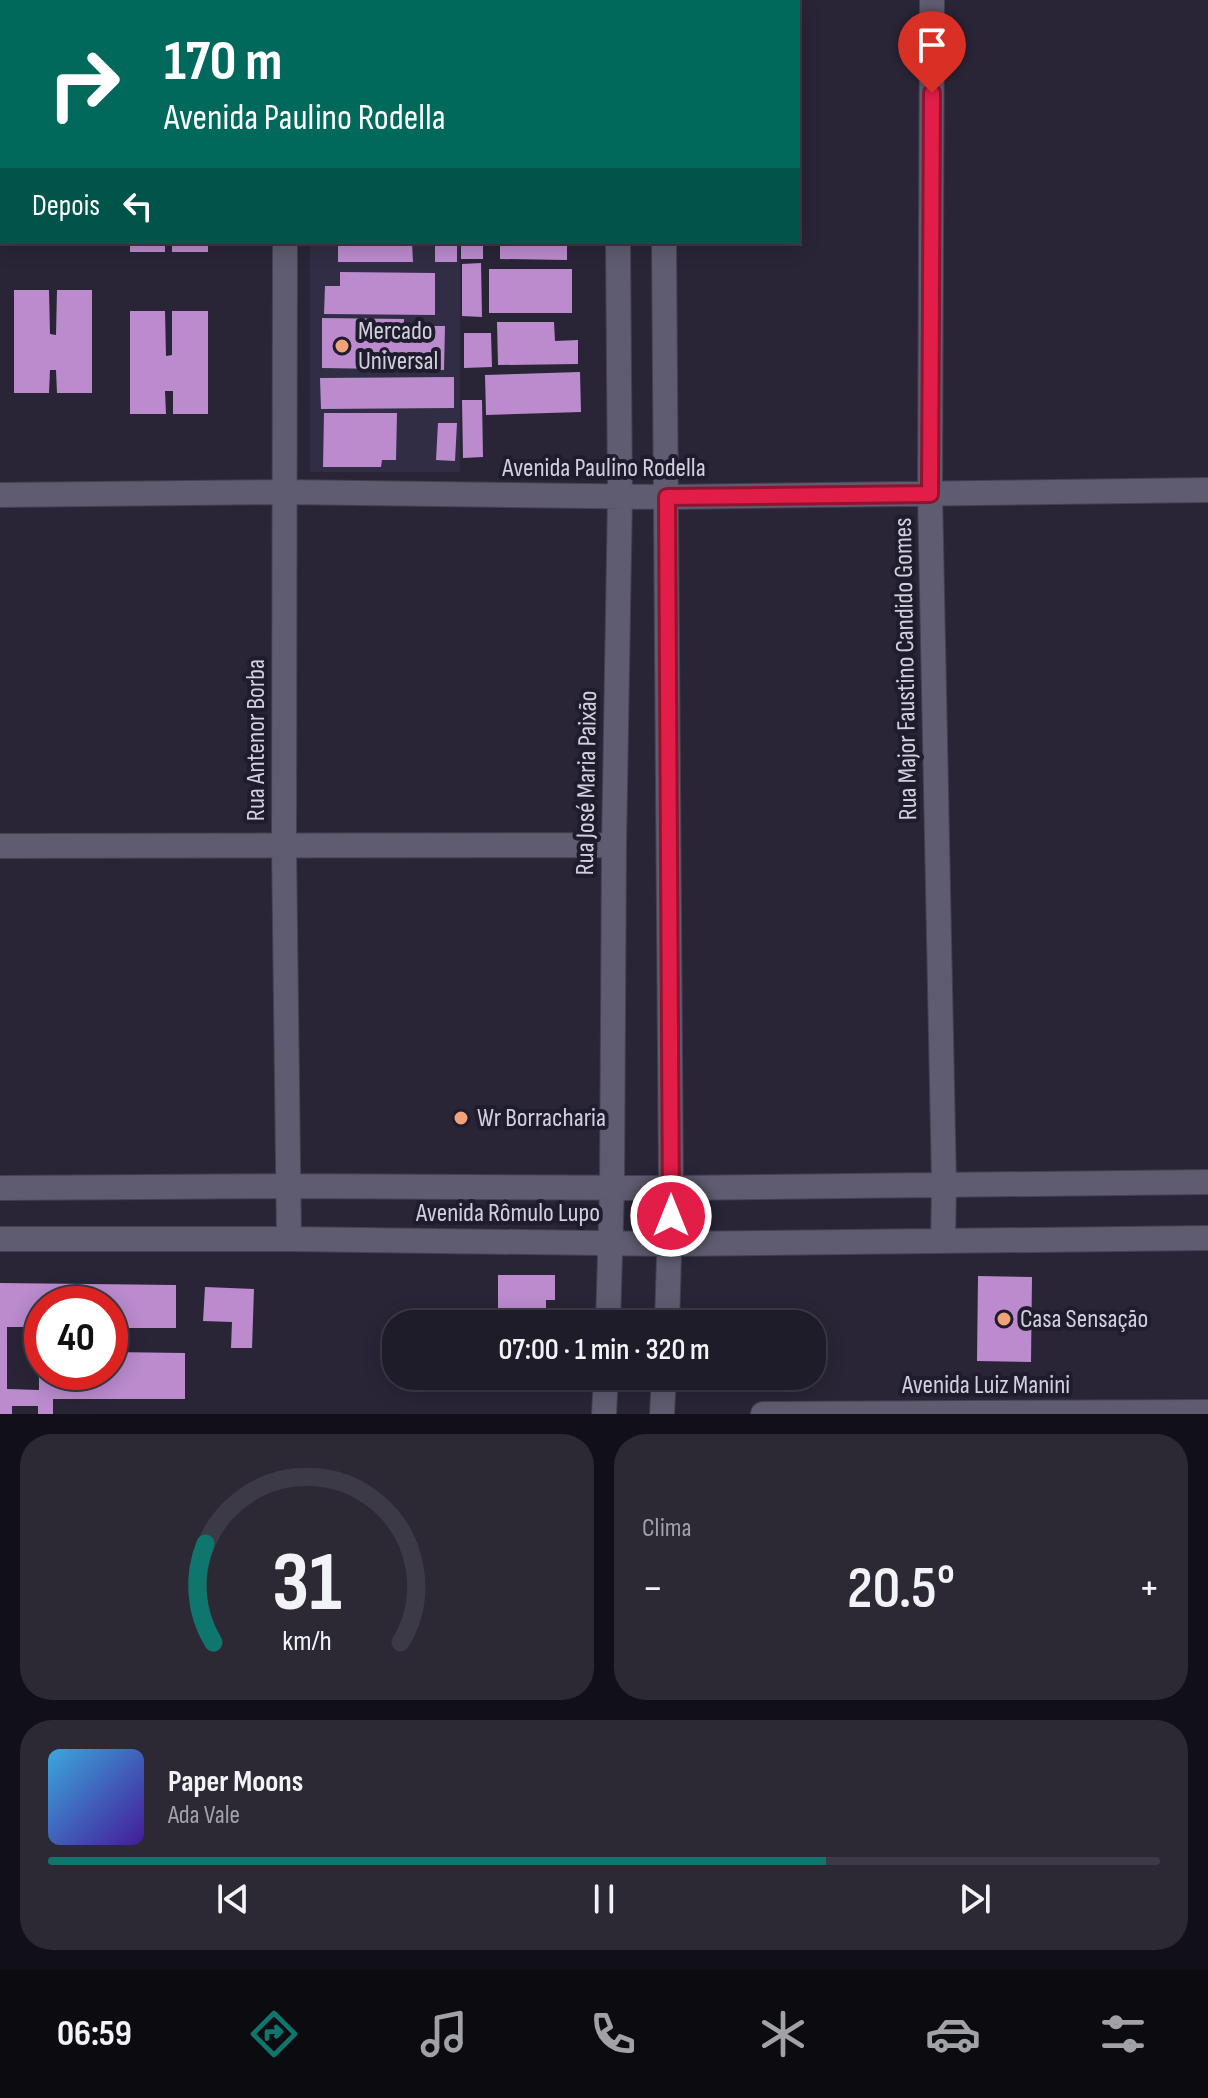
<!DOCTYPE html>
<html lang="pt">
<meta charset="utf-8">
<style>
body{margin:0;font-family:"Sofia Sans Condensed",sans-serif;background:#2c2935;color:#f1f3f6;height:100vh;display:flex;flex-direction:column;font-size:30px;white-space:nowrap}
*{box-sizing:border-box;margin:0}
p{font-size:26px;color:#a1a1a8}
.icon{flex:none;width:44px;height:44px;fill:none;stroke:currentColor;stroke-width:2;stroke-linecap:round;stroke-linejoin:round}
.map{position:relative;height:1414px;overflow:hidden}
.drawer{display:flex;flex-direction:column;gap:20px;padding:20px;background:#110f17;flex:1}
.drawer>*{flex:none}
.hud{position:absolute;left:0px;top:0px;width:800px;height:244px;box-shadow:0 4px 20px #0003,0 0 0 2px #3c3a46;background:#00695c;color:#fff;overflow:hidden}
.speed{position:absolute;left:24px;top:1286px;display:flex;gap:16px;font-size:40px;font-weight:700;text-align:center}
.speed>*{display:grid;place-content:center;width:104px;height:104px;border-radius:50%;background:#1f1c29;box-shadow:0 4px 20px #0003,0 0 0 2px #3c3a46;line-height:1}
.speed .limit{border:12px solid #d22;background:#fff;color:#111}
.pin{position:absolute;display:grid;place-items:center;width:68px;height:68px;color:#fff;margin:-82px -34px;border-radius:50% 50% 50% 0;rotate:-45deg;box-shadow:0 0 8px #0007}
.pin .icon{rotate:45deg}
.me{position:absolute;width:88px;margin:-44px;rotate:0deg;stroke-linejoin:round;filter:drop-shadow(0 0 6px #0008)}
.turn{display:flex;align-items:center;gap:28px;height:168px;padding:0 32px;font-size:36px}
.turn .icon{width:104px;height:104px;stroke-width:2.5}
.turn b{display:block;font-size:56px;line-height:68px}
.then{display:flex;align-items:center;height:76px;padding:0 32px;background:#0003;gap:16px;font-size:30px}
.big{font-size:60px;font-weight:600;line-height:1.1}
.drawer .card{flex:1;display:flex;flex-direction:column;justify-content:center;gap:12px;min-width:0;padding:0 28px;border-radius:32px;background:#2c2935}
.drawer .dial{align-items:center;gap:0}
.dial svg{height:208px;overflow:visible;fill:none;stroke:#3c3a46;stroke-width:7;stroke-linecap:round;text-anchor:middle}
.dial text{fill:#f1f3f6;stroke:none}
.song{display:flex;align-items:center;gap:24px}
.cover{width:96px;height:96px;border-radius:12px;background:linear-gradient(135deg,hsl(200 70% 55%),hsl(260 70% 35%))}
.played{height:8px;border-radius:4px;background:linear-gradient(90deg,#0f766e 70%,#3c3a46 70%)}
.keys{display:flex;justify-content:space-around;direction:ltr}
.heat{display:flex;justify-content:space-between;align-items:center;font-size:44px;direction:ltr}
.drawer .tiles{flex:1;display:grid;gap:20px;grid-template-columns:1fr 1fr}
.card:last-child{grid-column:span 2}
.trip{position:absolute;left:382px;top:1310px;width:444px;height:80px;border-radius:32px;background:#1f1c29;box-shadow:0 4px 20px #0003,0 0 0 2px #3c3a46;font-weight:600;line-height:80px;text-align:center}
.tabs{display:flex;height:128px;justify-content:space-around;align-items:center;background:#0c0b10;color:#a1a1a8}
.tabs .icon{width:56px;height:56px}
.tabs .active{color:#0f766e}
.tabs b{font-size:36px;color:#f1f3f6}
.map>svg:first-child{display:block}
.built{fill:#312d45}
.green{fill:#551845}
.building{fill:#bb8bce}
.lines{fill:none;stroke-linecap:round;stroke-linejoin:round}
.minor-casing{stroke:#444050;stroke-width:26}
.minor{stroke:#5f5c71;stroke-width:24}
.route-casing{stroke:#92132f;stroke-width:20}
.route{stroke:#e11d48;stroke-width:14}
.poi-dot{fill:#f0a279;stroke:#1f1c2d;stroke-width:3}
.labels{text-anchor:middle;dominant-baseline:central;stroke-width:8;stroke-linejoin:round;paint-order:stroke}
.poi-label{font-size:26px;fill:#d2d0dd;stroke:#1f1c2d;text-anchor:start}
.street-label{font-size:26px;fill:#d2d0dd;stroke:#1f1c2d}
</style>
<div class="map">
<svg width="1208" height="1414" viewBox="0 0 1208 1414">
<rect width="100%" height="100%" fill="#292537"/>
<path class="built" d="M310,242H460V472H310Z"/>
<path class="green" d="M0,0H259L2,2V47Z"/>
<path class="building" d="M130,242H165V252H130Z
M172,242H208V252H172Z
M338,242H412L413,262H338Z
M435,242H457V262H435Z
M461,242H483V259H461Z
M500,242H567V260L500,259Z
M481,263L482,317L462,316V264Z
M489,269H572V313H489Z
M340,272L435,273V315L324,314L325,286H340Z
M14,290H49L50,334L56,335L57,290H92V393H57L56,370H50L49,393H14Z
M130,311H165L166,356L172,355V311H208V414H173V391H165L166,414H130Z
M322,318L404,319V326H445L444,370L322,368Z
M497,322H554L555,341L578,340V364L498,365Z
M464,333H491L492,367L464,368Z
M580,372L581,412L486,415L485,375Z
M454,377V408L321,409L320,378Z
M462,400H482L483,457L463,458Z
M324,413H397L396,460H382L381,467H323Z
M438,423H457L455,461L436,460Z
M498,1275H555V1300H546V1314H498Z
M978,1276L1032,1277L1031,1362L977,1361Z
M0,1283L176,1285V1328H110V1304H42V1327H7V1389L39,1390V1372H110V1352L185,1353V1399H53V1414H38V1406H12V1414H0Z
M205,1287L254,1289L252,1348H231L232,1322L203,1321Z"/>
<g class="lines">
<g class="minor-casing">
<path id="minor" d="M284,0V2
M617,0V2
M662,0V2
M932,0L930,494L944,1184L943,1241
M0,66H2
M285,242L284,847L289,1239
M664,242L671,1188L667,1324
M0,495L285,492L667,497L1208,490
M0,846L614,845
M0,1188L288,1186L671,1188L1208,1182
M0,1239H289L671,1244L1208,1238
M608,1324L612,1187L614,845L620,496L618,242
M604,1414L606,1376
M662,1414L664,1376
M763,1414L1208,1412"/>
</g>
<use href="#minor" class="minor"/>
</g>
<g class="lines">
<g class="route-casing">
<path id="route" d="M671,1216L667,497L930,494L932,93"/>
</g>
<use href="#route" class="route"/>
</g>
<g class="poi-dot">
<circle cx="342" cy="346" r="8"/>
<circle cx="461" cy="1118" r="8"/>
<circle cx="1004" cy="1319" r="8"/>
</g>
<g class="labels">
<g class="poi-label">
<text x="358" y="331">Mercado<tspan x="358" dy="30">Universal</tspan></text>
<text x="477" y="1118">Wr Borracharia</text>
<text x="1020" y="1319">Casa Sensação</text>
</g>
<g class="street-label">
<text x="604" y="468">Avenida Paulino Rodella</text>
<text transform="translate(906 669) rotate(-91)">Rua Major Faustino Candido Gomes</text>
<text transform="translate(256 740) rotate(-90)">Rua Antenor Borba</text>
<text transform="translate(587 783) rotate(-89)">Rua José Maria Paixão</text>
<text x="508" y="1213">Avenida Rômulo Lupo</text>
<text x="986" y="1385">Avenida Luiz Manini</text>
</g>
</g>
</svg>
<div class="speed"><div class="limit">40</div></div>
<div class="pin" style="left:932px;top:93px;background:#d93025"><svg class="icon" aria-label="arrive" viewBox="0 0 24 24"><path d="M6 21V4h12l-3 4 3 4H6"/></svg></div>
<svg class="me" style="left:671px;top:1216px" viewBox="-20 -20 40 40"><circle r="17" fill="#e11d48" stroke="#fff" stroke-width="3"/><path d="M0-11L8 9 0 5-8 9z" fill="#fff"/></svg>
<div class="trip">07:00 · 1 min · 320 m</div>
<div class="hud">
<div class="turn"><svg class="icon" aria-label="right" viewBox="0 0 24 24"><path d="M7 20v-9h11M14 6l5 5-5 5"/></svg><div><b>170 m</b>Avenida Paulino Rodella</div></div>
<div class="then">Depois<svg class="icon" aria-label="left" viewBox="0 0 24 24"><path d="M17 20v-9H6M10 6l-5 5 5 5"/></svg></div>
</div>
</div>
<section class="drawer">
<div class="tiles">
<div class="card dial"><svg viewBox="0 0 100 80">
<path d="M14 69A42 42 0 1 1 86 69"/>
<path d="M14 69A42 42 0 0 1 11 31" stroke="#0f766e"/>
<text x="50" y="56" font-size="32" font-weight="700">31</text>
<text x="50" y="72" font-size="11">km/h</text>
</svg></div>
<div class="card"><p>Clima</p>
<div class="heat"><a>−</a><b class="big">20.5°</b><a>+</a></div>
</div>
<div class="card">
<div class="song"><i class="cover"></i><div><b>Paper Moons</b><p>Ada Vale</p></div></div>
<div class="played"></div>
<div class="keys"><svg class="icon" aria-label="previous" viewBox="0 0 24 24"><path d="M18 5L8 12l10 7zM5 5v14"/></svg><svg class="icon" aria-label="pause" viewBox="0 0 24 24"><path d="M8 5v14M16 5v14"/></svg><svg class="icon" aria-label="next" viewBox="0 0 24 24"><path d="M6 5l10 7-10 7zM19 5v14"/></svg></div>
</div>
</div>
</section>
<nav class="tabs">
<b>06:59</b>
<svg class="icon active" aria-label="directions" viewBox="0 0 24 24"><path d="M12 3l9 9-9 9-9-9zM9 14v-3h6M13 9l2 2-2 2"/></svg>
<svg class="icon" aria-label="music" viewBox="0 0 24 24"><path d="M9 18V5l10-2v13"/><circle cx="6" cy="18" r="3"/><circle cx="16" cy="16" r="3"/></svg>
<svg class="icon" aria-label="phone" viewBox="0 0 24 24"><path d="M5 4h4l2 5-3 2q2 4 5 5l2-3 5 2v4C11 20 4 13 5 4z"/></svg>
<svg class="icon" aria-label="climate" viewBox="0 0 24 24"><path d="M12 3v18M4 7l16 10M4 17L20 7"/></svg>
<svg class="icon" aria-label="car" viewBox="0 0 24 24"><path d="M5 17H2v-5l4-1 3-4h7l3 4 3 1v5h-3M9 17h6M6 11h13"/><circle cx="7" cy="17" r="2"/><circle cx="17" cy="17" r="2"/></svg>
<svg class="icon" aria-label="filters" viewBox="0 0 24 24"><path d="M4 7h16M4 17h16"/><circle cx="9" cy="7" r="2"/><circle cx="15" cy="17" r="2"/></svg>
</nav>
